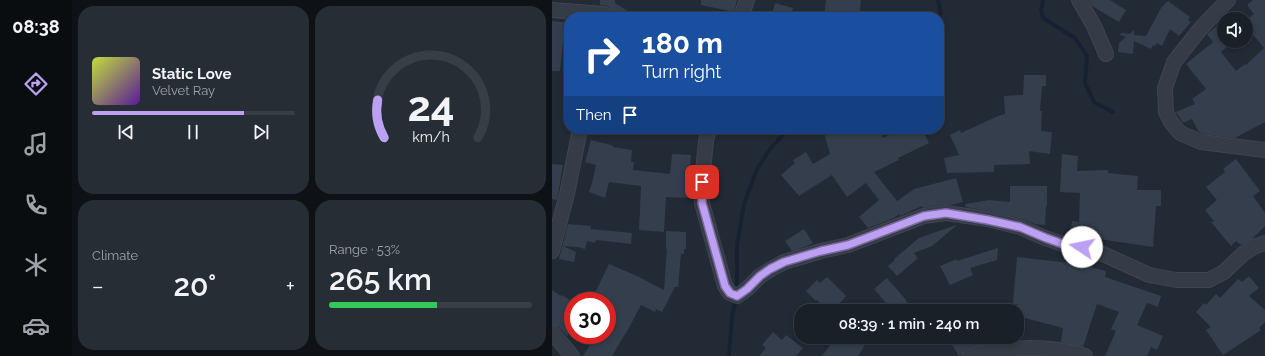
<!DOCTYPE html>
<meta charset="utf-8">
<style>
body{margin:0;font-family:Raleway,sans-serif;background:#272d34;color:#f1f3f6;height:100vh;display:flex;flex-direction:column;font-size:15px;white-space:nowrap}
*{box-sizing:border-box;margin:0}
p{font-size:13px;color:#9fa3a8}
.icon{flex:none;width:22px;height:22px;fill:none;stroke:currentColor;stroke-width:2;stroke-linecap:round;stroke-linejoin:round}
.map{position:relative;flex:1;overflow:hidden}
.drawer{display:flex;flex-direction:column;gap:6px;padding:6px;background:#0e1216;width:480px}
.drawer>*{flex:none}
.guide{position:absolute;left:12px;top:12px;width:380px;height:122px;border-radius:16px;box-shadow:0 2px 6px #0003,0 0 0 1px #383e45;background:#1a4fa0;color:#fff;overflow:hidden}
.controls{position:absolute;left:665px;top:12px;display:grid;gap:8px}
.controls a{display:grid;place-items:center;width:36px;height:36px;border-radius:50%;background:#1a2028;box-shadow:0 2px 6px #0003,0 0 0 1px #383e45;font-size:20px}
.speed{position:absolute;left:12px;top:292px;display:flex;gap:8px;font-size:20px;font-weight:700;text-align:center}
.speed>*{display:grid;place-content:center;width:52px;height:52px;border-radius:50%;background:#1a2028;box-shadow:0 2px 6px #0003,0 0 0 1px #383e45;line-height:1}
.speed .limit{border:6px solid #d22;background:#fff;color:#111}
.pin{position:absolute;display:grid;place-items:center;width:34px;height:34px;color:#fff;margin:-17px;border-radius:8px;box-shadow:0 2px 6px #0006}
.me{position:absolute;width:44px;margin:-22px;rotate:281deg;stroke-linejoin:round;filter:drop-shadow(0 0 3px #0008)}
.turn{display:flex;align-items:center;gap:14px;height:84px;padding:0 12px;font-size:18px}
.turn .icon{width:52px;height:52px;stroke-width:2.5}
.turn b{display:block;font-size:28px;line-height:34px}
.then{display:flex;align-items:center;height:38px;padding:0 12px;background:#0003;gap:8px;font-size:15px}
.big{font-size:30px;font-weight:600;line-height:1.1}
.drawer .widget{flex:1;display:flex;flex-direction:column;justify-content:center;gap:6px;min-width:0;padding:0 14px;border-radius:16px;background:#272d34}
.drawer .dial{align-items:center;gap:0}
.dial svg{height:104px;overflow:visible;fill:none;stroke:#383e45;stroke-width:7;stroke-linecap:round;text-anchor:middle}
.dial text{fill:#f1f3f6;stroke:none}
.song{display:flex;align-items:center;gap:12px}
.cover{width:48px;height:48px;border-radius:6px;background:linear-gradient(135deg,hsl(70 70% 55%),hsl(270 70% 35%))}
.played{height:4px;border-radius:2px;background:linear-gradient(90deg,#bca0f2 75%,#383e45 75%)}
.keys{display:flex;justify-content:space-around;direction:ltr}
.heat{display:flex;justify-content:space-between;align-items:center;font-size:22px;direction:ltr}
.charge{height:6px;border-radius:3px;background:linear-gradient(90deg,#34c759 53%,#383e45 0)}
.drawer .tiles{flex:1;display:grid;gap:6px;grid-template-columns:repeat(2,1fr)}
.trip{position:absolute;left:242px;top:304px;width:230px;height:40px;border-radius:16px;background:#1a2028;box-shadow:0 2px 6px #0003,0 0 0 1px #383e45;font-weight:600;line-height:40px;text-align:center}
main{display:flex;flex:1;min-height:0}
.menu{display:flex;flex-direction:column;width:72px;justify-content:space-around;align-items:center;background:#0a0d10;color:#9fa3a8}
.menu .icon{width:28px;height:28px}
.menu .active{color:#bca0f2}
.menu b{font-size:18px;color:#f1f3f6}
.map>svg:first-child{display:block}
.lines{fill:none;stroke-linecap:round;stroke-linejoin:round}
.stream{stroke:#172132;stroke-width:4}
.building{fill:#343e4d}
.street-casing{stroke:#3f4550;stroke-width:16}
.street{stroke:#353c47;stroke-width:14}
.route-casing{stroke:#7a689d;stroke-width:10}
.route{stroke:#bca0f2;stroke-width:7}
</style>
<main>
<nav class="menu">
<b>08:38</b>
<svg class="icon active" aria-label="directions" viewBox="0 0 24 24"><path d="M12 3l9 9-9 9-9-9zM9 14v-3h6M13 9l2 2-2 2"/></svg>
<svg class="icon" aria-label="music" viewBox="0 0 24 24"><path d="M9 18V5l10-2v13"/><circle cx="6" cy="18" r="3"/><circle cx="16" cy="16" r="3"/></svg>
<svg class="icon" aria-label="phone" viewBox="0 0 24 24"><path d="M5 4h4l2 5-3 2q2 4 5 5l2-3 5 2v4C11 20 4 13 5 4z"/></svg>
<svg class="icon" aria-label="climate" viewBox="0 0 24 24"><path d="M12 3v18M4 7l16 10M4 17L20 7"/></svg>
<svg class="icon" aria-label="car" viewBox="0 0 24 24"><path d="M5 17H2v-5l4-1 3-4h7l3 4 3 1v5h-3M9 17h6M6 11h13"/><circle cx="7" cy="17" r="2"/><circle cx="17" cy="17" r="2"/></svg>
</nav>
<section class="drawer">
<div class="tiles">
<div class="widget">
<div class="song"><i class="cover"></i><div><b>Static Love</b><p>Velvet Ray</p></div></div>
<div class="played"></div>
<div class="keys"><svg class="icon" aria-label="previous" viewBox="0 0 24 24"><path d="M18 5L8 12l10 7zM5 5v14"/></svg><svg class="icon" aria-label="pause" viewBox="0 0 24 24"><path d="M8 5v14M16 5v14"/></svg><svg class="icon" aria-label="next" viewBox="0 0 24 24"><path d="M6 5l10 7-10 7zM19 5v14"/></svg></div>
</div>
<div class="widget dial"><svg viewBox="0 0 100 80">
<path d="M14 69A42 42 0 1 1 86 69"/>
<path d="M14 69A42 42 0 0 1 9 40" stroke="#bca0f2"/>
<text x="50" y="56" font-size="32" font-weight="700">24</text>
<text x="50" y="72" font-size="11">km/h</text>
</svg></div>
<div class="widget"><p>Climate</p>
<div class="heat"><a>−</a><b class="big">20°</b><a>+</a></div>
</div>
<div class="widget"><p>Range · 53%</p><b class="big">265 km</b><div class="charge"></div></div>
</div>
</section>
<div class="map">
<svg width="713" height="356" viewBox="0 0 713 356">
<rect width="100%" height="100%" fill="#222a36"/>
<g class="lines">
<path class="stream" d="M386,0L389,13L386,17
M491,0L489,11L491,18L523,38L535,56L533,83L542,102L561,112
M185,291V245L192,204L205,169L218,149L236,129
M177,356L180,317L184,298"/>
</g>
<path class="building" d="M48,0H63V3L82,15L65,13L56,6L48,5Z
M149,0H185L182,12L149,5Z
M274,0H309L307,17H291L272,15Z
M537,0H558L574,10L567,22L540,6Z
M701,0H713V122L683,138L651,134L646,131L640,119L631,123L624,112L643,104L640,99L654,89L634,64L661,42L655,34L667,24L672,29V41H682L669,52L684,71L693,64L694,65L712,48L694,26V20L702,14L695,5Z
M616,1L638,17L636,20L639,22L627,36L618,29L610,46L605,43L603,46L601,45L599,49L582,41L581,54L566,52L567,43L574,37L568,35L569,33L578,34L582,30V35L594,36L609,8Z
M223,3L241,8L239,17H219Z
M0,21L17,23V43L11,42L8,71H0Z
M472,75H494V86H490L488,111H490L489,131L500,132L498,154L477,151L478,164L442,165V172L395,173L392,158L407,155L398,135L408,130L409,133L446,116L453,114L452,96L471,95Z
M271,129H289L290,133L300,129H327L331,138L350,129H370L377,143L346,158L347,160L322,172L345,201L362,189L404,178L411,202L399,205H393L371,208L370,206L348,216L347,214L342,218L316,228L307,217L327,200L314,183L295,197L280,175L247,196L229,175L243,163L241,160L254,152L261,164L278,154Z
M39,140L59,145L61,146V147L80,150L79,162H82L81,170L118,174L120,154L139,155L135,198L114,197L112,232L87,230L89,186L57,182L53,198L37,192L40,183L44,165L33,162Z
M510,154L526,156L525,171L556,170V173L586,176L585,190H609V206H604L601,247L540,238V241L518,237L520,221L527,222L528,193L508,192Z
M684,159L708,191L701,196L713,213V226L700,239L689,245L684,241L679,246L659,222L662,221L653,210L665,200L654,187L673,172L671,169Z
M0,164L11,165L5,200L0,199Z
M458,186H495V206H494L493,225L483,224L470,219L438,211L414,207L413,204L437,200L458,202Z
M16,224L39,226V229L80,233L79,244L44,240L43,243L35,241L33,249L25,247L11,246L24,252L22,262L7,259Z
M404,225V226L380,246L362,253L366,258L345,276L336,266L343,260L342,259L367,238Z
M252,229L261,243L255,246L240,251L233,241Z
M114,231L134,232V249H132V254H129L126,287H123L110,312L104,309L103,312L89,305L78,326L60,356H31L44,335H55V301H39L57,264L85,276L112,290L115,249H114Z
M446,248L445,260L418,268L421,275L398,285L388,266L405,259V261Z
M465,257L526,264L554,271L553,277L609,296L606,307L595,303L585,325L611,336L605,350L599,347L595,356H553L564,331L559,329L567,312L545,304L531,347L509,342L511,328L465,316V304H461Z
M697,276L707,288L697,296L713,310V322L707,328L709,330L671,355L654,330L659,327L644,312L652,303L654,305L664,294L668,298L686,279L690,282Z
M275,277L294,296L281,311H275L265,300L264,301L254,291L265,280L268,283Z
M335,278L354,300L360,311H341L322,289Z
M0,290L9,296L10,295L21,302V315L16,323L21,327V330L15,336L6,326L0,324Z
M221,332L230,340L234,335L251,348L244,356H207L214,348L210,345Z
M284,337H318L306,356H270Z
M415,337H465V340L444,342L416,348L412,350L410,355L407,356L400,345Z"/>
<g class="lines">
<g class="street-casing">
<path id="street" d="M527,0L542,26L554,54
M676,0L649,28L622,62L613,88L614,112L619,122L628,133L649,142L713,150
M0,10L52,14L58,17
M189,17L195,0
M157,129L154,141L150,181V203L173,286L178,293L185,296L195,289L208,276L219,269L232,262L269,251L296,245L372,216L394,213L436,219L468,227L493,238L511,244L530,247L549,253L597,275L624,280H657L672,272L691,254L701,247L713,243
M0,251L15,194L28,129
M0,332L20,356
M418,356C453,346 498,345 533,356"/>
</g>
<use href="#street" class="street"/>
</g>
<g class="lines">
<g class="route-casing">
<path id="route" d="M150,182V203L173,286L178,293L185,296L195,289L208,276L218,269L232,262L269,251L296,245L372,216L394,213L436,220L468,227L494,238L511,244L530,247"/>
</g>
<use href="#route" class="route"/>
</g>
</svg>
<div class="controls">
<a><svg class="icon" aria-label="sound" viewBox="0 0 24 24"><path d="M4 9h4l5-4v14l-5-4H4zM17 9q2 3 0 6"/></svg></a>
</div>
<div class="speed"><div class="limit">30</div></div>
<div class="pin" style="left:150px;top:182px;background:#d93025"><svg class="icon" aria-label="arrive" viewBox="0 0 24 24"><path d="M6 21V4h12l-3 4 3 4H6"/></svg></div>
<svg class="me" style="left:530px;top:247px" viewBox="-20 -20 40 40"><circle r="19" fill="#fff"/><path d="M0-13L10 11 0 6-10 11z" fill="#bca0f2"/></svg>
<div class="trip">08:39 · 1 min · 240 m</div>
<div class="guide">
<div class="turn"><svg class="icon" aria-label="right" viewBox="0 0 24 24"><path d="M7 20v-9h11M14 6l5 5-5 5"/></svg><div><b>180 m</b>Turn right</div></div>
<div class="then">Then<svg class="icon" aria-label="arrive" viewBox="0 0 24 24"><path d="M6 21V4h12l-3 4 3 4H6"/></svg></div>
</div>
</div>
</main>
